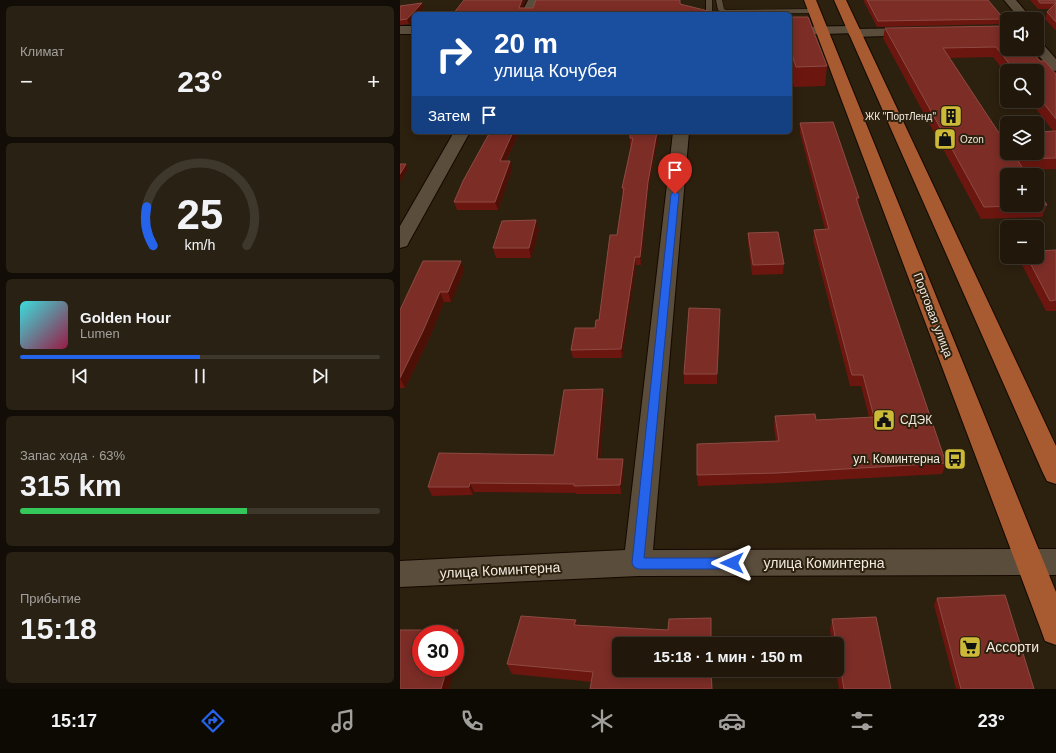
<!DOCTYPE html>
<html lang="ru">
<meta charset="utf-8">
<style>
body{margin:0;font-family:Helvetica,sans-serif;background:#292114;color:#f1f3f6;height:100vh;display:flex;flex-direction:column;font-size:15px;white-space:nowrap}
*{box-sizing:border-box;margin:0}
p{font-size:13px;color:#a2a09d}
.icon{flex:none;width:22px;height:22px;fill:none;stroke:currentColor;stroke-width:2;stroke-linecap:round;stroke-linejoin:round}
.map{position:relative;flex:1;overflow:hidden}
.details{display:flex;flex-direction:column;gap:6px;padding:6px;background:#120d06;width:400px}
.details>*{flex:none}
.top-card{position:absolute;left:12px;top:12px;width:380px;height:122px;border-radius:6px;box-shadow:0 2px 10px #0003,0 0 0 1px #3e372c;background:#1a4fa0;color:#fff;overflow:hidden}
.controls{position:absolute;left:600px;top:12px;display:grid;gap:8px}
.controls a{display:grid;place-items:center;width:44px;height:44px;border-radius:6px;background:#21180b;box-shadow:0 2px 10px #0003,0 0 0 1px #3e372c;font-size:20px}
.speed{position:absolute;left:12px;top:625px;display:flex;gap:8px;font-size:20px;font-weight:700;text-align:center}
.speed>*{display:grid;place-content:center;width:52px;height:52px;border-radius:50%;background:#21180b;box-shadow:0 2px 10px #0003,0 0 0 1px #3e372c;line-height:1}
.speed .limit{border:6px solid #d22;background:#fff;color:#111}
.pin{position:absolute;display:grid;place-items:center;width:34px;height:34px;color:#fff;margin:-41px -17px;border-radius:50% 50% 50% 0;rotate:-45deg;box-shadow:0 0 4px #0007}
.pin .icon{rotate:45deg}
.me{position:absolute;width:44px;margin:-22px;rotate:270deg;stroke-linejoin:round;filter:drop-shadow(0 0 3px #0008)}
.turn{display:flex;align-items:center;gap:14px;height:84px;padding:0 16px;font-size:18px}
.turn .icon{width:52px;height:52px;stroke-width:2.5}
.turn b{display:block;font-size:28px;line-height:34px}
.then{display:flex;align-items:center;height:38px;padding:0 16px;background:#0003;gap:8px;font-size:15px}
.big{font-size:30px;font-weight:600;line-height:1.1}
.details .card{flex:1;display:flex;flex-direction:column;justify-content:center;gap:6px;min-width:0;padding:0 14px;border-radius:6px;background:#292114}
.details .dial{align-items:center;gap:0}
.dial svg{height:104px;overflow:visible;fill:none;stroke:#3e372c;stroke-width:7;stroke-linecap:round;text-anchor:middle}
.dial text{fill:#f1f3f6;stroke:none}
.song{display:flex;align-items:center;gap:12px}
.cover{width:48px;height:48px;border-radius:6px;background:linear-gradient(135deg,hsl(180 70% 55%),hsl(340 70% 35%))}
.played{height:4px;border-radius:2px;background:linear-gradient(90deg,#2563eb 50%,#3e372c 50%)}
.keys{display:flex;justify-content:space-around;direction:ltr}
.heat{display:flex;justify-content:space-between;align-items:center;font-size:22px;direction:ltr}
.charge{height:6px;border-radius:3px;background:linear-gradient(90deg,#34c759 63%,#3e372c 0)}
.trip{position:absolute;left:212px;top:637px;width:232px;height:40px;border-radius:6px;background:#21180b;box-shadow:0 2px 10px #0003,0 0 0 1px #3e372c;font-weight:600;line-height:40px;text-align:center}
.dock{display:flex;height:64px;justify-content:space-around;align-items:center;background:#0d0a04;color:#a2a09d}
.dock .icon{width:28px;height:28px}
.dock .current{color:#2563eb}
.dock b{font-size:18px;color:#f1f3f6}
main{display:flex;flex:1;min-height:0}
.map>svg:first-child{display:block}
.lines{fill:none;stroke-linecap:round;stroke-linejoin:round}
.service-casing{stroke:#140900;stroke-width:1}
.minor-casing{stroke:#140900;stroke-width:2}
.secondary-casing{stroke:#140900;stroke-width:2}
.primary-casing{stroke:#140900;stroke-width:2}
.service{fill:#5a4d3b;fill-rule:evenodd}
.minor{fill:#5a4d3b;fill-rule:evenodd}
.secondary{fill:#5a4d3b;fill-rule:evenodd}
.primary{fill:#a85b31;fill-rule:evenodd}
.wall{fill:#6c1610;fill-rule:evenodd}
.shaded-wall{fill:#4c1006}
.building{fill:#7b2d26;stroke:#8e4b43}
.route{fill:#2563eb;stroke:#184099}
.labels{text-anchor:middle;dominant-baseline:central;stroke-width:4;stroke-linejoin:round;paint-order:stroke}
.far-poi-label{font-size:10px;fill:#f3ebe0;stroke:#2c200f;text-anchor:end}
.street-label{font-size:12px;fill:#f3ebe0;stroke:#2c200f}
.poi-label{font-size:12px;fill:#f3ebe0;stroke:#2c200f;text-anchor:start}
.near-street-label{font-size:14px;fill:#f3ebe0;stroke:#2c200f}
.near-poi-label{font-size:14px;fill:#f3ebe0;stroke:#2c200f;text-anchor:start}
</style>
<main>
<section class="details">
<div class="card"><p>Климат</p>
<div class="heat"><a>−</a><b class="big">23°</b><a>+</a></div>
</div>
<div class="card dial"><svg viewBox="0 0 100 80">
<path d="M14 69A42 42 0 1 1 86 69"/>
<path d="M14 69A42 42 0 0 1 9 39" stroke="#2563eb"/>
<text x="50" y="56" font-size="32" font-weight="700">25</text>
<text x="50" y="72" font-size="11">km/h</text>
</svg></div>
<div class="card">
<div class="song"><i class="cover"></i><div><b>Golden Hour</b><p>Lumen</p></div></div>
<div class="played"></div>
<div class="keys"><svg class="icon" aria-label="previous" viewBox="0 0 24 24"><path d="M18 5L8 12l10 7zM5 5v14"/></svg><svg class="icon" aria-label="pause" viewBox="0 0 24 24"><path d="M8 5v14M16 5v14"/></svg><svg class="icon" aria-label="next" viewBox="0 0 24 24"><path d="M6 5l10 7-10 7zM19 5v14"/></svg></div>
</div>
<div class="card"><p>Запас хода · 63%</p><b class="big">315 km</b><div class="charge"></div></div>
<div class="card"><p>Прибытие</p><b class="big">15:18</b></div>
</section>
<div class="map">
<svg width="656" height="689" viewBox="0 0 656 689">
<rect width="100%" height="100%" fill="#2c200f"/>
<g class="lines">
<g class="service-casing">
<path id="service" d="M306,0H312V14H306Z
M316,0H322L324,9L326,10L414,9L417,11L414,13L325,14L318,10Z"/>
</g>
<g class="minor-casing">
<path id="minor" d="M128,0H140L133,14H121Z
M604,0H616L632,19H620Z
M515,28L519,29L521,32L519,35L454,37L450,36L448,33L450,30L454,29Z
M637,42L642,43L656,59V71L651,70L633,49H637Z
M54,132H70L9,242L7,246L0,248V226Z
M273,132H289L253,550L656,549V575L238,576L0,587V561L225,550Z"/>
</g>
<g class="secondary-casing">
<path id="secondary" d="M0,26H14V34H0Z
M452,26L456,27L458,30L456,33L390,35V27Z"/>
</g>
<g class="primary-casing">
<path id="primary" d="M404,0H416L656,592V645L645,641L641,630Z
M434,0H446L656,446V484L647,481L643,473Z"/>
</g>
<use href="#service" class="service"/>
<use href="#minor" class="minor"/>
<use href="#secondary" class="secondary"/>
<use href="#primary" class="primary"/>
</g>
<path class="wall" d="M464,0H588L604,19L602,24L477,27L464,2Z
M630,0H656V31L645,19L647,12L650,9H638Z
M0,6L23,8L14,14V19L9,24L0,25Z
M390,17L427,66L425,86L394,87L390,72Z
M607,26L640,61L656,74V169L624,170L647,205L642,217L581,219L483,38L485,28ZM593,57L607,75V71H637V101H630L653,131L599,133L550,58Z
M400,123L459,198L458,205L546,463L542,474L376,483L298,486L297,475L376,442L374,427L375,416L416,420L469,417L461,386H450L413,240L414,230L425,229L400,133Z
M119,132L106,161L112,169L98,210H57L54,202Z
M259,132L248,191L241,265H236L222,358H173L171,350L195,328L199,320L217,235L223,195L222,188L231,146H230V138Z
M336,132H370L336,134Z
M139,230L131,258H96L93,248Z
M348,233L384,264L383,274L352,275L348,243Z
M656,250V311H646L620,261L622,257H637Z
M61,261L64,271L51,302H44L28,341L5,388H0V310Z
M320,319L317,384H284V374Z
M205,398L200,459H223L224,468L221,494H176V493L74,492L73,495L32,496L28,487L154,455Z
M537,598L634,689H556L534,605Z
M432,619L491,689H439L436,670H437V644H432L430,630Z
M177,625L312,670V689H190L192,682L112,674L107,664Z"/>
<path class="shaded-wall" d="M122,0H126L121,14L119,8Z
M22,3L23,8L18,14H14V19L9,24L7,19Z
M113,132H119L102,169L100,161Z
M257,132H259L248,191L241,265L240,257L248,182Z
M110,161L112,169L98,210L95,202Z
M6,164L8,169L0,182V174Z
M136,220L139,230L131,258L129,248Z
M235,257L236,265L222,358L221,349Z
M61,261L64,271L51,302L48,292Z
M40,292L44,302L28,341L5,388L0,378Z
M320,309V319L317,384V374Z
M203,389L205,398L199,468L197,459Z
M223,459L224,468L221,494L220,485Z
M70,483L74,492L73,495L69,487Z
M176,620L179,631L174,625Z
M58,630L63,639L55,667V639Z
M47,668H55L49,689H41Z"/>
<path class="building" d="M64,0H122L119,8H133L136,0H280V4L316,13L314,14H53Z
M467,0H588L604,19L478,21Z
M638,0H656V3H640Z
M22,3L7,19L0,20V6Z
M656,3V22L647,12Z
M390,17H408L427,66L396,67L390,48Z
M607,26V49H629L640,61H645L656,74V119L637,95V71H615L596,47L543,48L599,133H607V153H637V132L656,131V158L617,159L627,175H607V205H637V190L647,205L584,207L485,28Z
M433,122L459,198H456L546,463L377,473L297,475V444L379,441L375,416L415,414L416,420L474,417L463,375H452L414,230L429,229L400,123Z
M90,132H113L100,161H110L95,202H54L63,181Z
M230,132H257L248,182L240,257H235L221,349L171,350L175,328H195L196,320H199L210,235H217L224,188H222L233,138H230Z
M0,164H6L0,174Z
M136,220L129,248H93L102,221Z
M378,232L384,264L353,265L348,233Z
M656,250V300L650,301L627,257H637V251Z
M23,261H61L48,292H40L23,331L0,378V310Z
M289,308L320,309L317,374H284Z
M203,389L197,459H223L220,485L174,486V484L70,483L69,487H28L39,453L154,455L164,390Z
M605,595L634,689H561L537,598Z
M121,616L176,620L174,625L268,630L269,619L311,618V644H219V670H311L312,689H190L193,672L107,664Z
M476,617L491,689H444L432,619Z
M0,630H58L55,639V634H21V668H47L41,689H0Z"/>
<path class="route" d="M275,191L279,194L244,558H332L336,559L338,563L336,567L332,569H238L234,567L232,563L271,194Z"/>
<defs>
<g id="building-square" transform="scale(1.15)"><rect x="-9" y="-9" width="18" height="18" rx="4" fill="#ccb938" stroke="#2c200f"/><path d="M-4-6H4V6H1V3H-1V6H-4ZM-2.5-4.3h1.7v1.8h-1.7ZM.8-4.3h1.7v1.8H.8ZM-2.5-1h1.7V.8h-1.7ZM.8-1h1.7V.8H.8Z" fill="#111"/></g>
<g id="shop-square" transform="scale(1.15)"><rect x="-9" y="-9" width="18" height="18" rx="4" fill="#ccb938" stroke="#2c200f"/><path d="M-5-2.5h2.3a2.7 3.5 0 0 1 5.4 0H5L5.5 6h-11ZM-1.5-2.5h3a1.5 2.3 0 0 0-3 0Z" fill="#111"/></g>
<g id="civic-square" transform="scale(1.15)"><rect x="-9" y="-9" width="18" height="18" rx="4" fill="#ccb938" stroke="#2c200f"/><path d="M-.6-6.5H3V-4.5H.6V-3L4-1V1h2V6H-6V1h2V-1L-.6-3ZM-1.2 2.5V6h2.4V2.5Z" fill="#111"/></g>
<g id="bus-square" transform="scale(1.15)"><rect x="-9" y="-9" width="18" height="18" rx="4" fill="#ccb938" stroke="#2c200f"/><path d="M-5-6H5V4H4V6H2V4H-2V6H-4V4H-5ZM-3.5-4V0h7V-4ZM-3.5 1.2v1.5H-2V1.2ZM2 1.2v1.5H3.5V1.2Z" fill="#111"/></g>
<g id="supermarket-square" transform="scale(1.15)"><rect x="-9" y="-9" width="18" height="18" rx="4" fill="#ccb938" stroke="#2c200f"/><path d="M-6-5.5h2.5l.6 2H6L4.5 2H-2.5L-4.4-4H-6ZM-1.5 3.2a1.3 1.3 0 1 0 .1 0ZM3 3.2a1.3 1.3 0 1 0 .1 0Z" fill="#111"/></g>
</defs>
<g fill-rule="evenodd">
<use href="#building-square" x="551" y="116"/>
<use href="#shop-square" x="545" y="139"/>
<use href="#civic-square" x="484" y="420"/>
<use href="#bus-square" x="555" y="459"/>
<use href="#supermarket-square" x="570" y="647"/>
</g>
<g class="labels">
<g class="far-poi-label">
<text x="536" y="116">ЖК "ПортЛенд"</text>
<text x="560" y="139" text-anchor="start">Ozon</text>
</g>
<g class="street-label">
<text transform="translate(533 315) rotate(69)">Портовая улица</text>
</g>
<g class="poi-label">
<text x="500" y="420">СДЭК</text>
<text x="540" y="459" text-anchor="end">ул. Коминтерна</text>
</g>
<g class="near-street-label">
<text x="424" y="563">улица Коминтерна</text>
<text transform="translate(100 570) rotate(-3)">улица Коминтерна</text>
</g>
<g class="near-poi-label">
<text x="586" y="647">Ассорти</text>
</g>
</g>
</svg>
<div class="controls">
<a><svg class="icon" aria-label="sound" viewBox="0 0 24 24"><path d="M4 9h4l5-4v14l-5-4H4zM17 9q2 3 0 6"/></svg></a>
<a><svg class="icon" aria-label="search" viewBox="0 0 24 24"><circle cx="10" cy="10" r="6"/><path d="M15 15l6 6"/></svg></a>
<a><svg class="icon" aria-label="layers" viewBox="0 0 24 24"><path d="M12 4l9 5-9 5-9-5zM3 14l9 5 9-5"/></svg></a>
<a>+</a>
<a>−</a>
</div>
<div class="speed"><div class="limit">30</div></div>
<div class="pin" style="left:275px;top:194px;background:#d93025"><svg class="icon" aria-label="arrive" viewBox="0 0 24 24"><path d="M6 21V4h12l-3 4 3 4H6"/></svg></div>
<svg class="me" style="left:332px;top:563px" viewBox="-20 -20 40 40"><path d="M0-17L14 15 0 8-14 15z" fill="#2563eb" stroke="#fff" stroke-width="4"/></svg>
<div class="trip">15:18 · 1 мин · 150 m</div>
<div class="top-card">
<div class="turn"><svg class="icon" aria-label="right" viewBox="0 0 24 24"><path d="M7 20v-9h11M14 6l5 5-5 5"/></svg><div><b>20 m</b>улица Кочубея</div></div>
<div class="then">Затем<svg class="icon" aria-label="arrive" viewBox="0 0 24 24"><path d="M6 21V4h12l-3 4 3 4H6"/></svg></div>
</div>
</div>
</main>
<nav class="dock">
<b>15:17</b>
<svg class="icon current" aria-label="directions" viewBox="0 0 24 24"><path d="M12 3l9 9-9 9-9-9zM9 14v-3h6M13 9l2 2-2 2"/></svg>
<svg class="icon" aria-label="music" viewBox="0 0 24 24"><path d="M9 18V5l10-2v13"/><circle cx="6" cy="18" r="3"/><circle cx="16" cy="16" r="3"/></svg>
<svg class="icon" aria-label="phone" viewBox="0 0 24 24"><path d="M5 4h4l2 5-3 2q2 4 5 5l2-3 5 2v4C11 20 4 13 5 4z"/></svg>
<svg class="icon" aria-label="climate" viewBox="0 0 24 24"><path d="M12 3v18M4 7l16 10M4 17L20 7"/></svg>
<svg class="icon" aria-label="car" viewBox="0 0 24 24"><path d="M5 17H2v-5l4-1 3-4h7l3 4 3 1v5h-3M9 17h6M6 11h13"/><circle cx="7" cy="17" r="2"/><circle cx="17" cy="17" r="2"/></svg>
<svg class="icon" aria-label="filters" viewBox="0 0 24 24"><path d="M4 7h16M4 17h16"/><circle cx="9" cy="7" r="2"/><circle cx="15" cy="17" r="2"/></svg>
<b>23°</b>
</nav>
